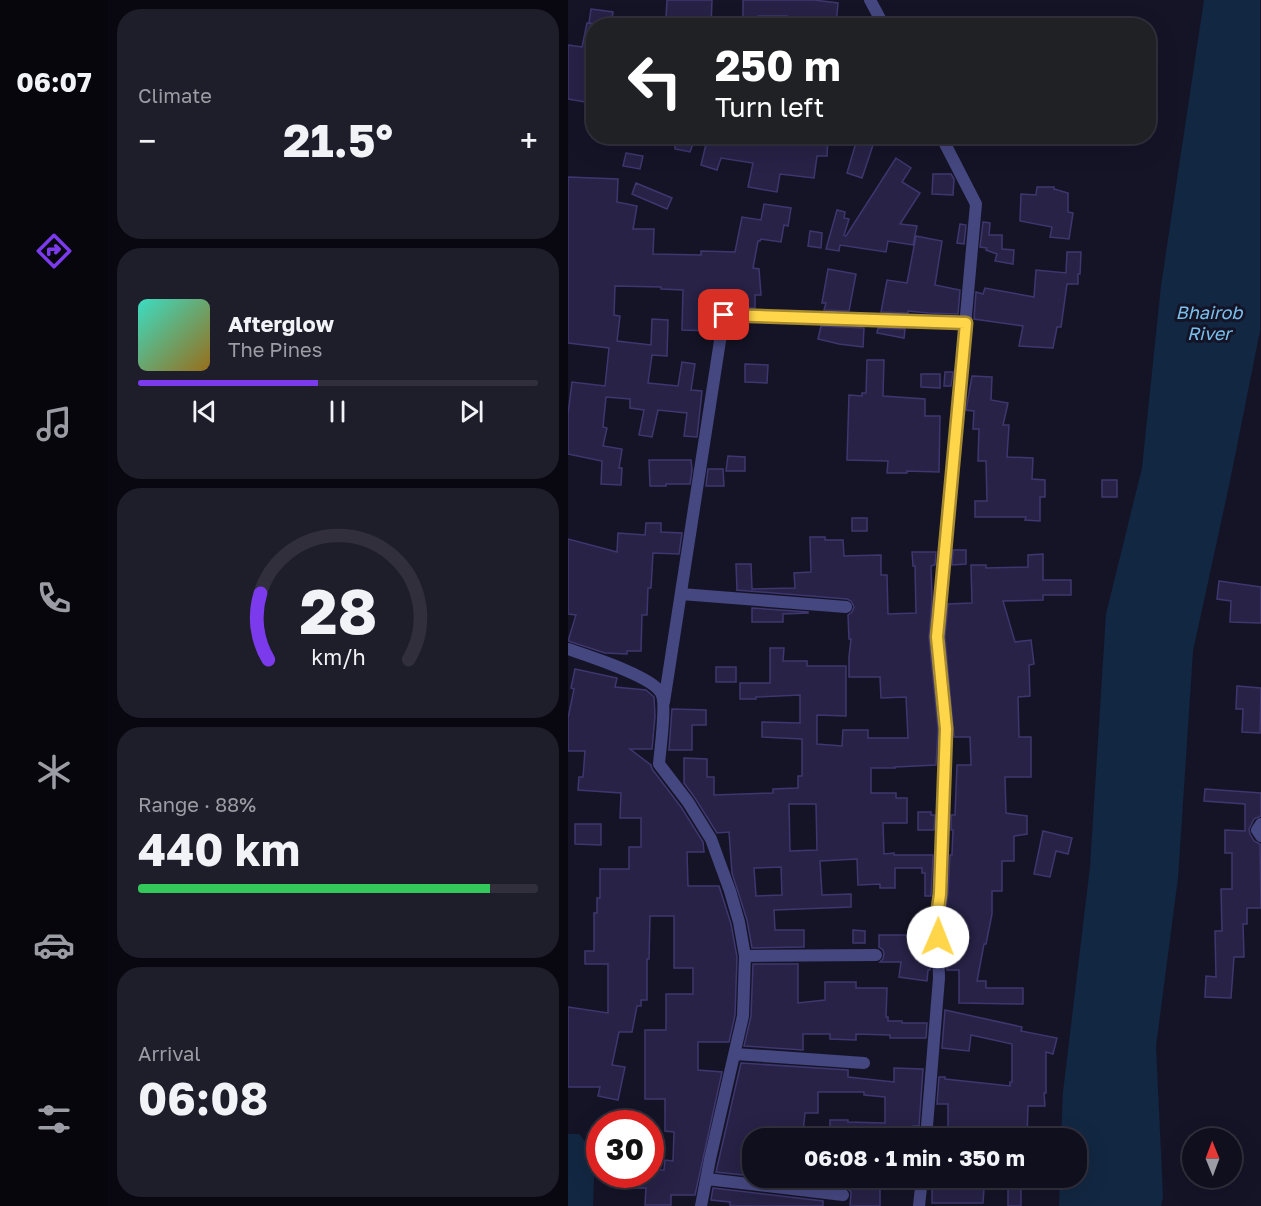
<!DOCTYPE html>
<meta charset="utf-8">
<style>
body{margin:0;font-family:"Golos Text",sans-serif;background:#1e1d2a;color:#f1f3f6;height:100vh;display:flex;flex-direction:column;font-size:22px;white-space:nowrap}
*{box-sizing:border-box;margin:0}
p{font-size:20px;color:#9c9ca4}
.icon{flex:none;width:33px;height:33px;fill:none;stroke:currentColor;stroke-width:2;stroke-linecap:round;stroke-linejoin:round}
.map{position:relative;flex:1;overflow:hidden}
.side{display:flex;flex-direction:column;gap:9px;padding:9px;background:#090810;width:460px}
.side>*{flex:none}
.hud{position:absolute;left:18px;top:18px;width:570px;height:126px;border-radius:24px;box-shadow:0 6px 24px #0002,0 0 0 2px #302f3b;background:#202124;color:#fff;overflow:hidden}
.needle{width:39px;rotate:359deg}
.tools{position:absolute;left:614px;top:1128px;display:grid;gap:12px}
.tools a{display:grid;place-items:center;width:60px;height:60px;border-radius:50%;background:#100f1d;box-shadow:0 6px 24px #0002,0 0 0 2px #302f3b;font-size:30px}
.speed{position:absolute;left:18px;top:1110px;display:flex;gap:12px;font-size:30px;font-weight:700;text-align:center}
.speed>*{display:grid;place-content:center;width:78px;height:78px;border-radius:50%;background:#100f1d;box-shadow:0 6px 24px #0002,0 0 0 2px #302f3b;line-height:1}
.speed .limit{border:9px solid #d22;background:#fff;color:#111}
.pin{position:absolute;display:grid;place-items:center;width:51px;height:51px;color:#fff;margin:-26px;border-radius:12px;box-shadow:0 3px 9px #0006}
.me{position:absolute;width:66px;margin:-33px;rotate:1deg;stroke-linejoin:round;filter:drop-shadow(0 0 4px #0008)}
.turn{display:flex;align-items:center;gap:21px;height:126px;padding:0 30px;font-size:27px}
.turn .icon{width:78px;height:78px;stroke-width:2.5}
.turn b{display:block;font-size:42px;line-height:51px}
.big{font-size:45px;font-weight:700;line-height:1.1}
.side .widget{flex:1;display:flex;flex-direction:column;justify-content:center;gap:9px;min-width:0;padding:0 21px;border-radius:24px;background:#1e1d2a}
.side .dial{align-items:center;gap:0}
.dial svg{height:156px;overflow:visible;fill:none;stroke:#302f3b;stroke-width:7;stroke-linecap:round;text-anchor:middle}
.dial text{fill:#f1f3f6;stroke:none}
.song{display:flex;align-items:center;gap:18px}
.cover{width:72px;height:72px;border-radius:9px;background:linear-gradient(135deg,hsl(170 70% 55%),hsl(40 70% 35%))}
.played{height:6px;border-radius:3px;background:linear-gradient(90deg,#7c3aed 45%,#302f3b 45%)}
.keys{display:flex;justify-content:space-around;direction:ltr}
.heat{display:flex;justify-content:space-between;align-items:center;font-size:33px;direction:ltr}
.charge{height:9px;border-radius:4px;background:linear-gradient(90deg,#34c759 88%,#302f3b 0)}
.trip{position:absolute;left:174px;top:1128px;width:345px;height:60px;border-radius:24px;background:#100f1d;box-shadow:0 6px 24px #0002,0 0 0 2px #302f3b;font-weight:700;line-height:60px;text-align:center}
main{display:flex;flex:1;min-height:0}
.menu{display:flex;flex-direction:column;width:108px;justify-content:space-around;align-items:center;background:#06060c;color:#9c9ca4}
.menu .icon{width:42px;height:42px}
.menu .on{color:#7c3aed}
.menu b{font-size:27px;color:#f1f3f6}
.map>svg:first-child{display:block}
.water{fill:#122742}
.building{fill:#272246;stroke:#3e376f;stroke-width:1.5;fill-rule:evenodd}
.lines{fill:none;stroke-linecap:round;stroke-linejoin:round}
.minor{stroke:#454780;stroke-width:12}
.route-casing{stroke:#a68a30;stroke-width:15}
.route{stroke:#ffd54a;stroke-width:10}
.labels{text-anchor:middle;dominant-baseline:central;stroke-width:6;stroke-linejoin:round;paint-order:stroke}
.water-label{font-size:18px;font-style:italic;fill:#79c0ed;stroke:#151427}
</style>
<main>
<nav class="menu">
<b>06:07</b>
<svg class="icon on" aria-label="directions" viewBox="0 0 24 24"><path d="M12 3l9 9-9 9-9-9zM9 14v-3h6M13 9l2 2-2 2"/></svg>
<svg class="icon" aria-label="music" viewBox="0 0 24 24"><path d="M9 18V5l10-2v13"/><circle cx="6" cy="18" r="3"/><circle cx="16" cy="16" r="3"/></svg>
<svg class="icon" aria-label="phone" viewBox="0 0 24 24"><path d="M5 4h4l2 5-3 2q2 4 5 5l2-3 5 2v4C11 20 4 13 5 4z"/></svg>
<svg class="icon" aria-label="climate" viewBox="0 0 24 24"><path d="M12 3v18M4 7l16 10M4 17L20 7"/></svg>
<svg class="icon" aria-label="car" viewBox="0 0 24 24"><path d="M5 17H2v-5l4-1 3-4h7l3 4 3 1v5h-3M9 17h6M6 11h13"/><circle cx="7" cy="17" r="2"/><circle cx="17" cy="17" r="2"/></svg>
<svg class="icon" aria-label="filters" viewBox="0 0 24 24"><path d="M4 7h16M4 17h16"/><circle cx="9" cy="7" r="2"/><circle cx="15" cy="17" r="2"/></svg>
</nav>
<section class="side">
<div class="widget"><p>Climate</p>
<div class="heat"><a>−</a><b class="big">21.5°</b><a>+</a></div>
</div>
<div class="widget">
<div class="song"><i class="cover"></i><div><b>Afterglow</b><p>The Pines</p></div></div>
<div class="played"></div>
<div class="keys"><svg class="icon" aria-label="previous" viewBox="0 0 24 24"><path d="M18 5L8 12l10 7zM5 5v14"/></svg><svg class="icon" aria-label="pause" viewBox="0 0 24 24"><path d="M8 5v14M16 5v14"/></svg><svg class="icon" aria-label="next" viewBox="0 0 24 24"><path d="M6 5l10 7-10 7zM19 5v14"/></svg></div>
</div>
<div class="widget dial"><svg viewBox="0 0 100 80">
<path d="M14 69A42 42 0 1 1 86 69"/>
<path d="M14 69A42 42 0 0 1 10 35" stroke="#7c3aed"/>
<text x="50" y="56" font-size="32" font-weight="700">28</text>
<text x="50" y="72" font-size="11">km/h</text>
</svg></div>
<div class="widget"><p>Range · 88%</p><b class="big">440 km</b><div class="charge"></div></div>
<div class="widget"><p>Arrival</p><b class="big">06:08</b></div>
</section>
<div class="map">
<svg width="693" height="1206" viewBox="0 0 693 1206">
<rect width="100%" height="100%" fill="#151427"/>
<path class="water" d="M636,0H692V331L662,481L625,651L610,878L588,1046L595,1197L593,1206H491L492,1178H508V1138H493L495,1092L522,867L538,614L574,468L593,286Z
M0,1134H11L27,1154L25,1206H0Z"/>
<path class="building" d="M99,0H144L143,26H105V18H98Z
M175,0H246L270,3L268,25L218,26L219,16H190V22H175Z
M23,9L45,12L43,26L21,23Z
M19,23L26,24V88L23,103L0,99V45L14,47Z
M107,136H128L122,152L107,149Z
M140,136H155L166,140L167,136H260L259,156H249L246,178L212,174L209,192L180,187L185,163L153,158L149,170L133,165Z
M290,136H308L294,178L279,173Z
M58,153L75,156L72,169L55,166Z
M328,158L343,168L334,182L352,193L332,224L349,226L345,245L320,241L318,252L272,245L271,251L258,249L269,210L277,212L276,218L281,219L276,235L278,236Z
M365,174H383L386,179L385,195L364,194Z
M0,177L50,179L49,202L69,206L65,229H86L85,254L133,255V251L167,252L174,217L193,220L196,204L223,208L220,226L216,225L213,242L193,239L192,241H190L185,268L191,269L193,295H187V308L156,307L152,308L148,313L145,331L114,330L115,290L93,289V287L47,286L46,315L52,316L49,341L83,345L84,319L100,320L99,356L84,355L80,383L110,386L114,362L127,364L123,390L134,391L129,437L116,436L119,413L90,410L84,437L71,435L76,410L62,408V399L38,397L35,427L39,428L35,446L54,449L51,468H54L53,485L33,484L34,461L0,454V414L4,382L37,386L41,348L0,343Z
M68,183L104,198L99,209L64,194Z
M469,187H486V189L500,193V212L505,213L501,239L482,237L484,227L452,221L453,194L468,195Z
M415,222L422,223L421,235H434V249L446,250L445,264L427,261L429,254L418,250L419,248L412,247Z
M392,224L398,225L396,244L389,243Z
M242,231L254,233L253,248L240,246Z
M348,236L374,241L367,285L392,290L390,314L360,313L340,311V313L313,312L319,280L339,283Z
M499,252H513L512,274H510V284H499L493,327H489L485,348L451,346L455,326L406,319L408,292L415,294L417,288L466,297L468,270L498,273Z
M260,269L288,274L281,311L256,310L258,303H254Z
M253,326L296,328L295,347L271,344L250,339Z
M310,328L337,329L336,338L309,333Z
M299,360H316L315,396L357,399V416H372L371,472L339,471V473H319L320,461L279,460L281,395L294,396V393H298Z
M177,364L200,365L199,383L177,382Z
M377,372H385L383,386H376Z
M353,374H372V388L353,387Z
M404,376L424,377L423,400L440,403L435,425H441L439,457L465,458L464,479L477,480V497H472V521L457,520L458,517H407V501H419L418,461H410L411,429H405L406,411L398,410Z
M160,456L177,457V471H158Z
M81,460H123L124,470L122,484H98V486H82Z
M140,469H155L156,486H138Z
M534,480H549V497H534Z
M284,518H299V531H284Z
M78,523H93V532L114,533L111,554L85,553L83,588H80L79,615H74L73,651H59V654L37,653L0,641L8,615L0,614V539L49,552L50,533L77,535Z
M242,537H257V540H275L276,556L313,555V575H319L320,614L348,613L347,566H345L344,552H368L367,565L363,566L364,600L361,638L370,729L368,765L327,767V768H303V793H328V798H339V823H315L316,854L326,853V855H365L363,896H357V873H354V868H327V888H312V884L290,885L289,859L252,861L254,895L283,894V907L206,910L207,930H236V947L184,948L179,920L164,873L161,832L149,833L127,798L116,783V758L139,759V777H146V795L205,793V789L230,788V776H234V739L194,737V722L232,723V695L188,697V699H172V683H202V648H216L215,661H239V666H278V716L249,715V744L274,746L275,730H300V738H340L338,697L313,698L312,677H281V657L283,639H281L280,615L284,612L286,607L283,601L279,599L168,590H169L168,564H183L184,589L227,588L226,573L243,572ZM221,804H248L249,850L222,851ZM213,867L214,895L188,896L186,868Z
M385,550H398V564L384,565Z
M475,554V580H503V595H475V600L435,601L447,642L463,640L466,664L461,665L462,696L450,697L451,737H463V777H437L438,813L459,816V834L446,836V861H434V891H424V914L418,944H416L409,981H418V988H455V1004L391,1003V970H379L377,916L380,894L382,855H384L385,830H383V815H387L389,765H403L402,737H386L377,637L380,604L404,603L403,565H418V568L460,567V555Z
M651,581L693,587V623L662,622L663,601L649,599Z
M184,608L240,612V613L215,614V622H184Z
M148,667H168V682H148Z
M7,669L49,678L47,687L78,690L86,697L87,716L84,749H62L83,765L84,769L113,807L135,842L136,852H119L120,886H151L163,924L169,957L167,1015L161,1042H130V1070L154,1072L127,1195H103V1205H77L78,1188H59L60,1174H88L89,1170H96L97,1160L105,1161L106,1132L97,1131V1099H77V1030H98V994H125V968H106V916H82L81,959H79V1000H73V1006H69L64,1032H51L44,1065L57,1067L50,1100L30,1096L32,1087H0V1007L40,1013V964H17V951H26V913H29V898H32V869H61V847H73V818H52L53,793L10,790L11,777H15L17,751H0V718L6,689L3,688Z
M669,686L693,688L692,733L674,732L675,709H668Z
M104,709L138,710V725H124V750H101Z
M637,789L693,793V816L686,819L681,829L682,834L686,841L692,844L693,908H679V924H675L676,957H666L663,998L637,997L638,976L648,977L647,931H654L653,889H664V853H657V830L677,831V804L636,801Z
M350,812H363V815H367L366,830H350Z
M7,824H33V845L7,844Z
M475,831L504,838L500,854L488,851L482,877L466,874Z
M285,930L297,931V943H285Z
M311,935H361L362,970H360L359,981L331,977L333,962H312L315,959L316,954L315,950L311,947Z
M185,964H230V1003L257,1000V982H288V988H319L318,1017H320V1021H334V1023H359L358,1038H322V1035L288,1034V1040L262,1039V1034H235V1050L176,1046L183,1016Z
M377,1010L454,1027L453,1031L489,1038L485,1054L478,1052V1093H476L477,1106H460L459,1138L399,1137V1129H380V1104H369L371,1077H377V1079L442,1086V1082H444V1044L403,1035L401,1051L374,1048Z
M173,1063L280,1070V1077L326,1082V1068L355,1069L351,1126H345V1138H262V1120H280V1122L317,1123V1097L296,1095V1092H250V1113H237L235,1132L203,1129V1138H184V1176L148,1172Z
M197,1178H312V1206H282L283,1192L280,1189L276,1187Z
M440,1178H453V1206H440Z
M145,1188L255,1201V1206H162V1202L143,1200Z
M364,1188H416L415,1203H364Z"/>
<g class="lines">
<path class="minor" d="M302,0L316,26
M113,594L278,607
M0,649C20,656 84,676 93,693C99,703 92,750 91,764L120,802L143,839L162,891L171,922L177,956L175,1016L142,1159L133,1206
M96,702L156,315L398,323
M693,824L689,830L693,836
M177,956L308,955
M167,1054L296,1063
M358,1138L371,978L369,916L372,894L378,729L369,637L408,204L373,136
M139,1179L275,1195
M351,1206L354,1178"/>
</g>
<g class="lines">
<g class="route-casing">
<path id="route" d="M156,315L398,323L369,637L378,729L372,894L369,916L370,937"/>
</g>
<use href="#route" class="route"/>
</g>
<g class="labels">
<g class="water-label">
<text x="641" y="312">Bhairob<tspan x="641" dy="21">River</tspan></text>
</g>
</g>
</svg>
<div class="tools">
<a><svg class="needle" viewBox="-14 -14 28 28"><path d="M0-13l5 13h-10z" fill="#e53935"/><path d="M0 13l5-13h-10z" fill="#9c9ca4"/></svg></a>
</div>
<div class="speed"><div class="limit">30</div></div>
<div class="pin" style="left:156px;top:315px;background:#d93025"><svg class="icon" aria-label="arrive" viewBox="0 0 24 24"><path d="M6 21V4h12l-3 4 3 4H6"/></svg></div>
<svg class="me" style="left:370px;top:937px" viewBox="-20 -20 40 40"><circle r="19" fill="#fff"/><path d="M0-13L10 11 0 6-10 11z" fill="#ffd54a"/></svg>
<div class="trip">06:08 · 1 min · 350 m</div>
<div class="hud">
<div class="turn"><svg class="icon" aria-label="left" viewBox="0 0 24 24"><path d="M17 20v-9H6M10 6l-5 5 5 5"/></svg><div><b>250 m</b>Turn left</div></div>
</div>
</div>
</main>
